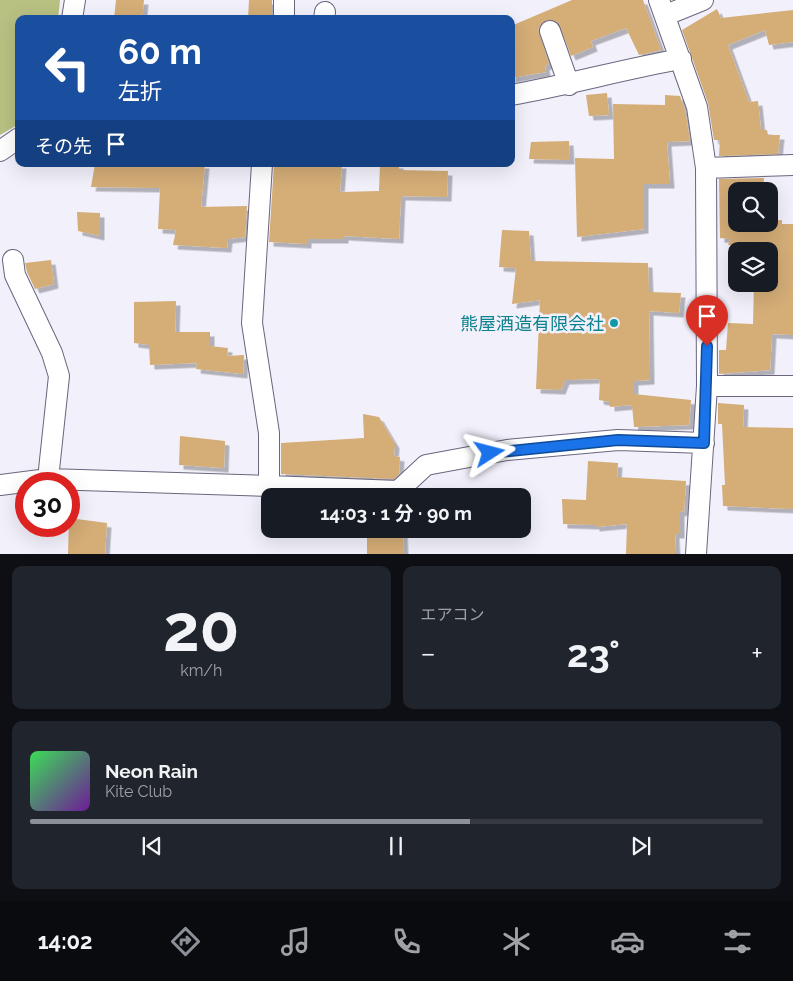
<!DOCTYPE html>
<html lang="ja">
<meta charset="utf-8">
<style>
body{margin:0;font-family:Raleway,"Noto Sans JP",sans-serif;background:#20242c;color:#f1f3f6;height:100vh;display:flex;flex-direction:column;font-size:19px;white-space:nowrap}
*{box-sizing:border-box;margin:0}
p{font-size:16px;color:#9ea1a6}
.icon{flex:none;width:28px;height:28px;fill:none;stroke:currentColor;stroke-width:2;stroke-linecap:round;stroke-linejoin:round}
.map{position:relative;height:554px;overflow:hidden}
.details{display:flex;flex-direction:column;gap:12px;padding:12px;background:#0d0f14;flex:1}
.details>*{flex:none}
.guide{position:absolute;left:15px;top:15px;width:500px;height:152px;border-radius:10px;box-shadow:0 5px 20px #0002;background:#1a4fa0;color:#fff;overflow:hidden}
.fabs{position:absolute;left:728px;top:182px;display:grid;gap:10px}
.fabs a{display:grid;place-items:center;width:50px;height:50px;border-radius:10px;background:#171b24;box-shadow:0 5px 20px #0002;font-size:25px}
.speed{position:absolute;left:15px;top:472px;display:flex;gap:10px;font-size:25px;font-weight:700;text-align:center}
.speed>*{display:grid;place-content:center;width:65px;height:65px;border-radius:50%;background:#171b24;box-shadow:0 5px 20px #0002;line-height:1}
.speed .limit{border:8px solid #d22;background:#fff;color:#111}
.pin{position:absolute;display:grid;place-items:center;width:42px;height:42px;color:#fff;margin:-51px -21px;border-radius:50% 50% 50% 0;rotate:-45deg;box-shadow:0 0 5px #0007}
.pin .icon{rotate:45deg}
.me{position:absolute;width:55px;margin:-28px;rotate:81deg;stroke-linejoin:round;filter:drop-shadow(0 0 4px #0008)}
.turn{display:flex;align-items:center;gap:18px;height:105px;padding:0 20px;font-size:22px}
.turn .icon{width:65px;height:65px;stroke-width:2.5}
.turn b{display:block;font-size:35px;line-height:42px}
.then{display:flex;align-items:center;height:48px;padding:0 20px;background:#0003;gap:10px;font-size:19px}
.big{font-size:38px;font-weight:700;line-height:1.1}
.details .tile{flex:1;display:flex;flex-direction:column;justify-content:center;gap:8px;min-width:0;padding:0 18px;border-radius:10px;background:#20242c}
.details .dial{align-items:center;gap:0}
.dial b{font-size:65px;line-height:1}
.song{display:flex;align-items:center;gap:15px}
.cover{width:60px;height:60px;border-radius:8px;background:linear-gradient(135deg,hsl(130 70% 55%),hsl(280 70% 35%))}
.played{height:5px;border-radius:2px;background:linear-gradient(90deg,#8c9099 60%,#363941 60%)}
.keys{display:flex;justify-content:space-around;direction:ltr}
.heat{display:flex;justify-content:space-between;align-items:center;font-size:28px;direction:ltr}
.details .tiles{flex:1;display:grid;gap:12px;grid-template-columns:1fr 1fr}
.tile:last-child{grid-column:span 2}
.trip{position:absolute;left:261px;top:488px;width:270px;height:50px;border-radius:10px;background:#171b24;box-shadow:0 5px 20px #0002;font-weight:700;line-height:50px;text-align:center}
.tab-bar{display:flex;height:80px;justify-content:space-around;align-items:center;background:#090b0e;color:#9ea1a6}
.tab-bar .icon{width:35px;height:35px}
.tab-bar .selected{color:#8c9099}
.tab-bar b{font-size:22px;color:#f1f3f6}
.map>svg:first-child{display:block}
.forest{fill:#b8c082}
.building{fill:#d4ad77;filter:url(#shadow)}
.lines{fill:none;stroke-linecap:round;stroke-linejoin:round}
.minor-casing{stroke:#6a667e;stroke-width:22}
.minor{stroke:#fff;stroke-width:20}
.route-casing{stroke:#114b97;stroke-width:12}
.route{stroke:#1a73e8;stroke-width:9}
.culture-dot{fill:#0f9aa8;stroke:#f2f0fb;stroke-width:2}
.labels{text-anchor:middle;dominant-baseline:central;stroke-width:5;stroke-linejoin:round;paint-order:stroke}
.culture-label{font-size:18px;fill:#0d838f;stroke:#f2f0fb;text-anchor:end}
</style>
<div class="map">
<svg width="793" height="554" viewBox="0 0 793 554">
<defs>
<filter id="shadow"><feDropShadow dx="4.5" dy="4.5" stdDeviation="0" flood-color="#0004"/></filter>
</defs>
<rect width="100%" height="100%" fill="#f2f0fb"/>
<path class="forest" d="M0,0H60L58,19H19V124L0,135Z"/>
<path class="building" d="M116,0H144L142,19H114Z
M249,0H272V19H248Z
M572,0H643L661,50L639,55L626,28L591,41L593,47L571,56L558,22L547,20L541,24L538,29L549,64L545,66L546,72L511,78V26Z
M717,9L721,18L793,10V42L769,45L765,30L728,45L749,102L758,101L761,130H767L768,135H780L778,154L719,156L720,140H714L708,103L682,30Z
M607,93L609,115L589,116L586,95Z
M665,95L680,96L685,110L690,141L667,142L670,184H644V229L577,237L575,158L614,159L613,104L665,105Z
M569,141L570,160L529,159L531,142Z
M95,164H205L201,207L247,206L245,237L228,239L227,248L173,245L176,230L158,229L160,188L91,187Z
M274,164H342L340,192L379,191L380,164H399V170L448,171L447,197L401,196L399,239L344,236V239H307V244L269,242Z
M764,178L763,191H736V224H769V221L782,220V224H793V335L772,334L770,370L719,374V350H726L728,323L753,324L754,284H769V248L728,245L730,239L720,238L719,179Z
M77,212L100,213V236L78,231Z
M502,230L529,231L531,261L648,263L649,292L681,293L679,313L649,311L650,380L634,381V394L691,400L689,425L634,427L632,405L610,407V402L599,400L600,379L565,380L561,390L536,389L540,300L512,304L516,268L499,267Z
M51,260L54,284L35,289L27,272L25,263Z
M176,301L175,332H210V346L228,348L227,356L244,355L243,374L196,369L197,363L150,365L149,345L134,343V302Z
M718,403L744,405L743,427L793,428V509L723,506L722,485H725L722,424H718Z
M363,414L379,417L395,444L394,456L400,457L399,474L394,479L281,474V443L364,438Z
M180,436L225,441L224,468L179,465Z
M588,461L618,463L617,477L686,481L684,511L680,512V534H675L676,554H626L627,524L595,527V525L563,524L562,499L586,500Z
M69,518L107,523L105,554H68Z
M367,529H403L404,554H367Z"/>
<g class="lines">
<g class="minor-casing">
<path id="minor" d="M659,0L697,107L706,168L707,386L696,554
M666,15L703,0
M72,19L75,0
M284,19V0
M324,19L325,12
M550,31L569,85
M511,95C568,85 624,69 681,59
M0,151L19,138
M262,164L252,323L269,433V486L398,491L426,465L507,450L618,440L704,443
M706,168L793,165
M13,260L15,275L52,353L59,376L48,479
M707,386H793
M0,485L48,479L269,486"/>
</g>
<use href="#minor" class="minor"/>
</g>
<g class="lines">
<g class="route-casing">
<path id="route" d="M490,453L618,440L704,443L707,346"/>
</g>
<use href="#route" class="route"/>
</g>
<circle class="culture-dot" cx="614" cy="323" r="5"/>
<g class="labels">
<g class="culture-label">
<text x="604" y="323">熊屋酒造有限会社</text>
</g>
</g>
</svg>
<div class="fabs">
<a><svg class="icon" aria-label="search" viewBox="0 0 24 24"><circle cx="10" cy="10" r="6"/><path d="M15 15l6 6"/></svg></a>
<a><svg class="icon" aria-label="layers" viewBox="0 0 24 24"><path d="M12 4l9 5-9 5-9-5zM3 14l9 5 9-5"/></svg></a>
</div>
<div class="speed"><div class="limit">30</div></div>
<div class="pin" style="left:707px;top:346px;background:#d93025"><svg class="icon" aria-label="arrive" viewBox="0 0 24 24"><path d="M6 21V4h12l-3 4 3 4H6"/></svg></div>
<svg class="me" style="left:490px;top:453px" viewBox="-20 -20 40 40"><path d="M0-17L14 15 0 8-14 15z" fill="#1a73e8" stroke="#fff" stroke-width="4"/></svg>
<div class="trip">14:03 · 1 分 · 90 m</div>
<div class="guide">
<div class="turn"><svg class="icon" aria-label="left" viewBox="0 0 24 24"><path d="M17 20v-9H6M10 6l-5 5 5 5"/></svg><div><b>60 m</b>左折</div></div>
<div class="then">その先<svg class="icon" aria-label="arrive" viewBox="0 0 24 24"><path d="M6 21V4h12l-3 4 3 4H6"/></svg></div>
</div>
</div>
<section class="details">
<div class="tiles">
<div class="tile dial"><b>20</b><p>km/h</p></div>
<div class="tile"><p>エアコン</p>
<div class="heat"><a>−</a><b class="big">23°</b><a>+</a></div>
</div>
<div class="tile">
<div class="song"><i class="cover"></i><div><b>Neon Rain</b><p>Kite Club</p></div></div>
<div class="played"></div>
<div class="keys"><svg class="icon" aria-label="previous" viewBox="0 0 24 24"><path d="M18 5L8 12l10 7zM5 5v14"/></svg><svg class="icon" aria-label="pause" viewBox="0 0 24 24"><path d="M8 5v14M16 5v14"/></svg><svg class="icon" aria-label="next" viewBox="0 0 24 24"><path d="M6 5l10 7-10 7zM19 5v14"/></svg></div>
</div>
</div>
</section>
<nav class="tab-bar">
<b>14:02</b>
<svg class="icon selected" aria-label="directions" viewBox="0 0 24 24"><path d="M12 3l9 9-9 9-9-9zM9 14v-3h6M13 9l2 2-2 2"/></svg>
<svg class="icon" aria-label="music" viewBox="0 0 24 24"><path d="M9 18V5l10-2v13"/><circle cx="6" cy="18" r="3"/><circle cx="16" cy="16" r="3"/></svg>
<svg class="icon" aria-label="phone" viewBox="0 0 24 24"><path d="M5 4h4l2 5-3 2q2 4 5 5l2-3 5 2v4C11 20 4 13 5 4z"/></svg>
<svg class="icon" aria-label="climate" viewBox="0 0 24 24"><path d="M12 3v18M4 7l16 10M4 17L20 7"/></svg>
<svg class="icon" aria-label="car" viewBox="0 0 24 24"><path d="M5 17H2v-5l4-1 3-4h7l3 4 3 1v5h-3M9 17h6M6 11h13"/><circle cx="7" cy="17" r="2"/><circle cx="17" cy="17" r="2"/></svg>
<svg class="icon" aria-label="filters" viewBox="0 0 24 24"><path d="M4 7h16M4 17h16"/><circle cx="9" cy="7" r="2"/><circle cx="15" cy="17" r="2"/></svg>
</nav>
